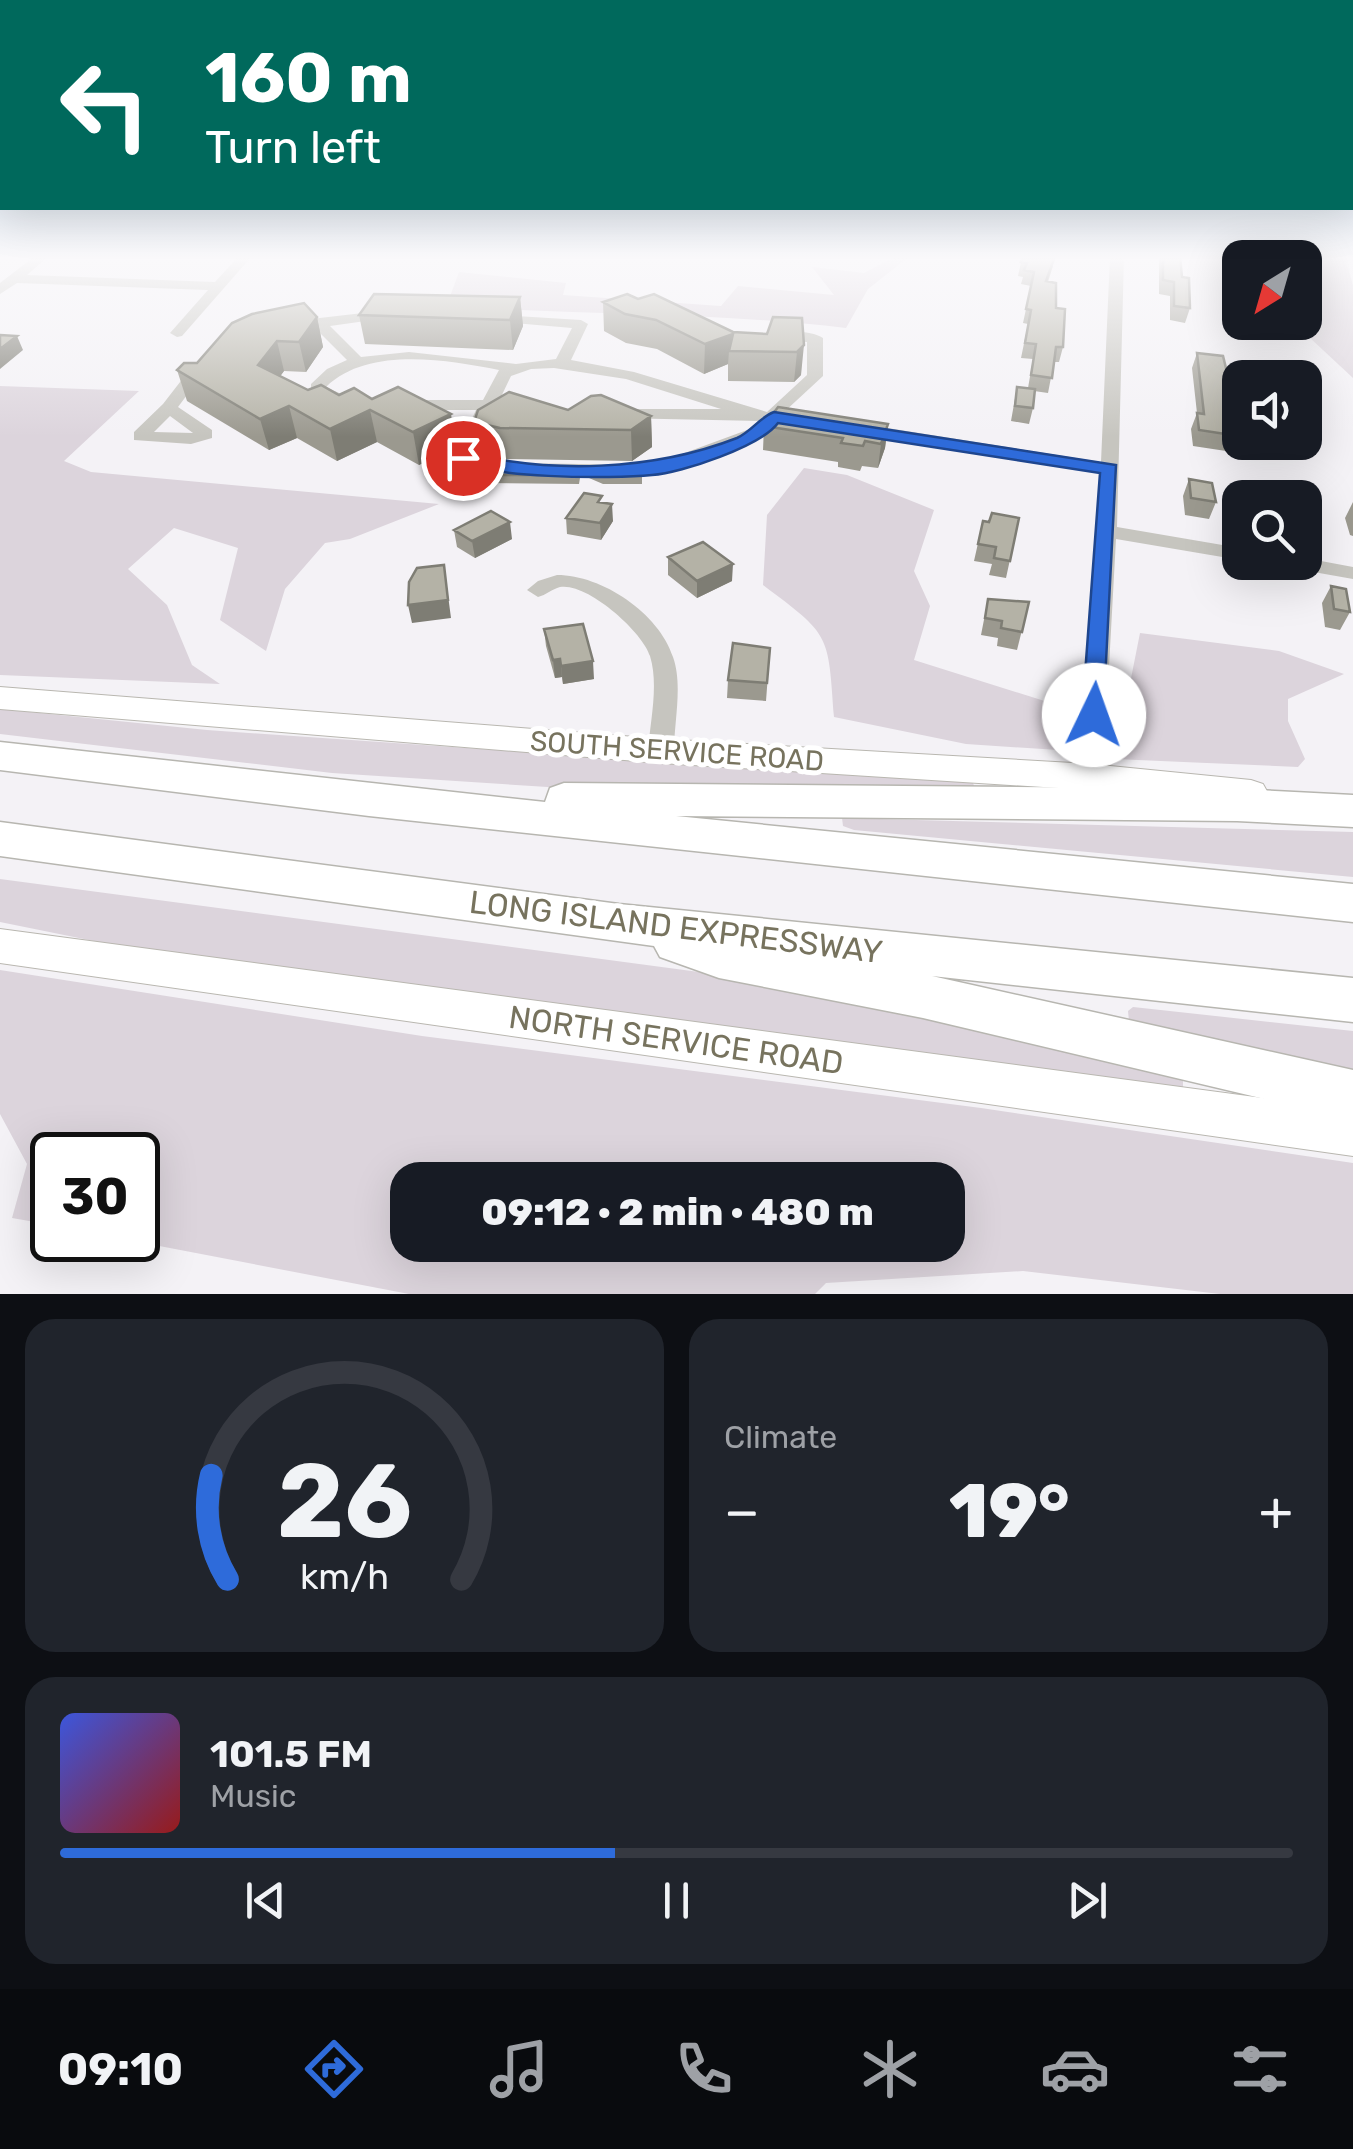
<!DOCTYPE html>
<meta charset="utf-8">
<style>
body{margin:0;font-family:Rubik,sans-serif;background:#20242c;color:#f1f3f6;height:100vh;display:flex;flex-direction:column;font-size:38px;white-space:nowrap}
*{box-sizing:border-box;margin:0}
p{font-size:32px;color:#9ea1a6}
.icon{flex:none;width:55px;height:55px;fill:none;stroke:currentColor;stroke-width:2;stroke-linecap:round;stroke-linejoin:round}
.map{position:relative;height:1294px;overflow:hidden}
.side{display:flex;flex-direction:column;gap:25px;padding:25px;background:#0d0f14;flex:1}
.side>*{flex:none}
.banner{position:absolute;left:0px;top:0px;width:1355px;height:210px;box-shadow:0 10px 40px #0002;background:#00695c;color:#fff;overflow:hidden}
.needle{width:65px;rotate:217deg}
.controls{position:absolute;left:1222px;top:240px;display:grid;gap:20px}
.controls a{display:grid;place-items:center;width:100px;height:100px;border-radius:20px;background:#171b24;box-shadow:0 10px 40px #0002;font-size:50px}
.speed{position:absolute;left:30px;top:1132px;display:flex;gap:20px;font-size:50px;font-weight:700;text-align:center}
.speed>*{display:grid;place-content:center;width:130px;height:130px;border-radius:50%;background:#171b24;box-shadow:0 10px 40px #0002;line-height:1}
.speed .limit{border:5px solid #111;border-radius:15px;background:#fff;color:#111}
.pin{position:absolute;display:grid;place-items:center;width:85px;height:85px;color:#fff;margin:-42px;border:5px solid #fff;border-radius:50%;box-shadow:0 2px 10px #0007}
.me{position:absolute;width:110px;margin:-55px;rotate:3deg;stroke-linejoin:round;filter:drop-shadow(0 0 8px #0008)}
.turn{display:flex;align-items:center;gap:35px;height:210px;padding:0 40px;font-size:45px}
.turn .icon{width:130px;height:130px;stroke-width:2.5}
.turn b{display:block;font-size:70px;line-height:85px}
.big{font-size:75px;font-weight:800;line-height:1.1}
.side .tile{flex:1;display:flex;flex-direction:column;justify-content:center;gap:15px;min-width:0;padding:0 35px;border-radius:30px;background:#20242c}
.side .dial{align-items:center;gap:0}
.dial svg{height:260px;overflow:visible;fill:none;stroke:#363941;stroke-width:7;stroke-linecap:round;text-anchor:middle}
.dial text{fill:#f1f3f6;stroke:none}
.song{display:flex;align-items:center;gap:30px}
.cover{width:120px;height:120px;border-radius:15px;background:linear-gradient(135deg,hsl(230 70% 55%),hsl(0 70% 35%))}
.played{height:10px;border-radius:5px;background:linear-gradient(90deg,#2e6bda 45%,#363941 45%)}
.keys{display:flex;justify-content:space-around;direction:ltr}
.heat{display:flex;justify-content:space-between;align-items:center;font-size:55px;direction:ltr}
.side .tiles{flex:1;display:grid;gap:25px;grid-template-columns:1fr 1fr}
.tile:last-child{grid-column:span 2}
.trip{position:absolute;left:390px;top:1162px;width:575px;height:100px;border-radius:30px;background:#171b24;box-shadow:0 10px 40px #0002;font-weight:800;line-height:100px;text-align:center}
.menu{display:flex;height:160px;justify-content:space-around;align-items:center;background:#090b0e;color:#9ea1a6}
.menu .icon{width:70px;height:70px}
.menu .selected{color:#2e6bda}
.menu b{font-size:45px;color:#f1f3f6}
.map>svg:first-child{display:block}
.green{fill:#dcd4dc;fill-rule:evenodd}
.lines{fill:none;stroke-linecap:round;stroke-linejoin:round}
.major-casing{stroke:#b9b7b0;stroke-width:2}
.highway-casing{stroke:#b7b6b0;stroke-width:3}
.minor{fill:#c6c5bf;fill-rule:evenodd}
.major{fill:#fff;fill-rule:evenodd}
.highway{fill:#fff;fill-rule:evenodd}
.wall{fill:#9b998f}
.shaded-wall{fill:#7e7d74}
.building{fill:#b4b2a6;stroke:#7e7d74;stroke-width:2.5}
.route{fill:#2e6bda;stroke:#1e468e;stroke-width:2.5}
.labels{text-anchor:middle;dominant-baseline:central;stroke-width:10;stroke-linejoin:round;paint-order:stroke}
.street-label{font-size:28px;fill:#77735e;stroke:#fff}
.near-street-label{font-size:32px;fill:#77735e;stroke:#fff}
</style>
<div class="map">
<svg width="1353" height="1294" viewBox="0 0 1353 1294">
<rect width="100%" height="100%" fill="#f4f2f6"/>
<path class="green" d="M896,256H910L868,289L846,328C690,309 534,317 377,300L388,293L449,299L459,272L566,283L563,295L721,306L738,286L834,295L812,267L864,273Z
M1344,256L1353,285V378L1294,323L1305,322V258L1276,257Z
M0,386L139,391L64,461L91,472L439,504L350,539L325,543L285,589L266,651L220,620L238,548L174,528L128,569L167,605L192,665L220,684L0,675Z
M804,468L847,475L934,510L914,571L930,606L914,660L1054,704L1058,750L966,744L834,717C828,633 831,636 763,585L767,515Z
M1140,633L1279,651L1344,674L1288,699V721L1305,759L1298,767L1115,759Z
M0,709L207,730L973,783L977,793L595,790L332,773L0,734Z
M842,818L1353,832V877L854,830L843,826Z
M0,879L744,978L1183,1078V1089L222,967L0,922Z
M0,970L422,1036L981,1108L1353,1163V1294H1220L1023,1271L826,1283L815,1294H409L128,1240H138V1155H52V1225L12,1218L27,1164L0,1114ZM408,1180H948V1245H408Z
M1133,1007L1353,1031V1076L1129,1021L1128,1011Z"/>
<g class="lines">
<g class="major-casing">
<path id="major" d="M0,687L661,739L1090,764L1251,780L1263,784L1268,793L1263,802L1251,806L1090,790L661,763L0,709Z
M0,929L1353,1110V1156L0,963Z"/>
</g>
<g class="highway-casing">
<path id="highway" d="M0,742L545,802L550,788L564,783L1237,789L1353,795V827L1237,821L676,816L1353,884V922L369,816L0,770Z
M0,822L619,904L1353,978V1022L932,976L1353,1070V1120L923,1018L719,978L660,957L654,946L0,856Z"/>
</g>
<path class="minor" d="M35,256H49L27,275L215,282L239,256H252L182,336L177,337L170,333L208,290L17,283L0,294V283Z
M1110,256H1124L1117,527L1240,548V560L1116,539L1103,777L1099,784H1081L1077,777L1100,473L856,433L847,428L856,423L1101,462Z
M389,310L396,314L394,317L330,326L361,357L409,352L516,364L556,359L572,328L491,321L486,320V314L581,320L588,324L571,360L634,372L767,412L807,375V342L777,341L770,337C781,329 811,330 823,338V376L783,413L806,416V424L777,423L770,434L654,475L503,473L457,462L454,458L476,410H404L396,405L404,400H483L499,370C447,360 368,346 326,387L348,397V405L322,400L311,390V384L327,369L347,360L315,328H285V322ZM554,368L626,379L721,409H622L616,410V418L761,421L758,426L652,465L503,463L473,455L488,417C501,411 518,421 528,411L500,399L511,376L531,369Z
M200,362L208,367L178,407L212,430V438L191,444L134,440V432L163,404L194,364ZM170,416L193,433L154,432Z
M1305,558L1353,567V579L1291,568L1281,562H1305Z
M557,575C602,575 659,613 673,657C683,685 674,722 674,751L670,757H652L648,751C650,722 659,685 650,656C643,632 587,582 560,587C552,589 546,595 538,597L527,590L538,581Z"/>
<use href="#major" class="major"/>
<use href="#highway" class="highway"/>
</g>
<path class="wall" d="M1159,256H1180L1182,277L1190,308L1185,323L1170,320V296L1159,294Z
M1021,262L1053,266L1048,282L1056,308L1063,347L1059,362H1054L1048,393L1034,391L1033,408L1029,424L1011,421L1017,387L1028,388L1033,359L1021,358L1028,324L1023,323L1031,286L1021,284L1023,277L1018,276Z
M520,297L523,326L513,350L365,344L359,315Z
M638,299L733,332L767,334L802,318L801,375L794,382L728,381V364L704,374L657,349L626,343L604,331L603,302Z
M317,317L323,347L306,372L284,371L280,376L308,390L339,395L456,446L419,465L377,442L337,461L297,438L269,450L187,401L177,370Z
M1197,353L1233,397L1228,411L1232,435L1226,451L1193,446L1191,429L1197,413L1192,368Z
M568,410L651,416L652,447L632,461L504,459L478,452L474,422Z
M888,424L885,448L878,468L862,466L860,471L838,467V462L763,450L764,426Z
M448,469L580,470V478L579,484L480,483V478L449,477Z
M588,470L642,475V484H603L589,478Z
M1189,479L1216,502L1209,519L1185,515L1183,496Z
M602,502L613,521L601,540L567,534L566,518Z
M1353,502V536L1350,535L1345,518Z
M1019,518L1006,578L989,575L992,564L974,561L983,521L989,522Z
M454,530L512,539L475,558L457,547Z
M668,557L732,581L697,598L668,575Z
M1331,586L1350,612L1340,630L1325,627L1322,603Z
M988,599L1029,602L1017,650L997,646L998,638L981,635Z
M544,629L594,679L563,684L562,677L555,678L546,646Z
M770,648L766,701L727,698L728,680Z"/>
<path class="shaded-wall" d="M520,297L523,326L513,350L510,320Z
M317,317L323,347L306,372L299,342Z
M733,334L729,351L728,364L704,374L705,344Z
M17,336L23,350L0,369V349Z
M277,341L284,371L266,396L258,365Z
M804,345L801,375L794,382L797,352Z
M289,406L297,438L269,450L260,419Z
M370,410L377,442L337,461L330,429Z
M451,414L456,446L419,465L413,432Z
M651,416L652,447L632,461L631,430Z
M888,424L885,448L878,468L881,444Z
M612,504L613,521L601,540L600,523Z
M510,522L512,539L475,558L472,541Z
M733,564L732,581L697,598V581Z
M444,565L451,618L412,623L408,605Z
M560,659L562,677L555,678L553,660Z
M593,661L594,679L563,684L561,666Z"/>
<path class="building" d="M1024,256H1055L1046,281L1056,283V308L1065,309L1063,347H1056L1052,378L1031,375L1036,344L1025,343L1031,310L1026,309L1034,272L1024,270L1027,263L1021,262Z
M1163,256H1180L1182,277L1189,278L1190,308L1174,306V282L1163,280Z
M374,294L520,297L510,320L359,315Z
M627,294L638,299L654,294L733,332L767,334L773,317L802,318L804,345L797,352L729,351L733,334L705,344L656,320L625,314L603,302Z
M304,303L317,317L299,342L277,341L258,365L308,390L321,385L339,395L354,388L372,399L398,387L451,414L413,432L370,410L330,429L289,406L260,419L177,370L184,363H197L232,323L252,314Z
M0,335L17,336L0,349Z
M1197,353L1223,356L1233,397L1226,398L1232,435L1199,430L1197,413L1204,414Z
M1017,387L1035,389L1033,408L1015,406Z
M509,392L568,410L591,396L601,395L651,416L631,430L500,428L474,422L478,410Z
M778,407L888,424L881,444L865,441L863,446L841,443L843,438L764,426Z
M453,457L502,469L580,470L579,475H479L480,470L448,469Z
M588,470L642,475H602Z
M1189,479L1212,483L1216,502L1191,498Z
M584,493L602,496L598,502L612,504L600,523L566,518Z
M491,511L510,522L472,541L454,530Z
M992,513L1019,518L1010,561L994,558L996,547L978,544L983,521L989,522Z
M703,542L733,564L697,581L668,557Z
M444,565L448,600L408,605L409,582L417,568Z
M1331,586L1346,589L1350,612L1334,609Z
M988,599L1029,602L1022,632L1001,628L1002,621L985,618Z
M583,624L593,661L561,666L560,659L553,660L544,629Z
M733,643L770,648L767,683L728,680Z"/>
<linearGradient id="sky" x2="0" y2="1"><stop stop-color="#9bbad6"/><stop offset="0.59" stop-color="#faf9fb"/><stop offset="1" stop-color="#faf9fb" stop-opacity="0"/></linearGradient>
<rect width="1353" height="437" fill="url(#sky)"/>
<path class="route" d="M774,412L1116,465L1103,721L1094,724L1082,715L1100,473L778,423C761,446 682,473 652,475C614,479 480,479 454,458L463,452C551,474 652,471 737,438C752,431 760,417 774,412Z"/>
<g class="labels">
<g class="street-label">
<text transform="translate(677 751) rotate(4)">SOUTH SERVICE ROAD</text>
</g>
<g class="near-street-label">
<text transform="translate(676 927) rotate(7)">LONG ISLAND EXPRESSWAY</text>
<text transform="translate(676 1040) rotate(8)">NORTH SERVICE ROAD</text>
</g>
</g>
</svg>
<div class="controls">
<a><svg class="needle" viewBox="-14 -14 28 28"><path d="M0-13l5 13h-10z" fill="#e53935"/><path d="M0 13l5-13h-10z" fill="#9ea1a6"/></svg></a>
<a><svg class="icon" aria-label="sound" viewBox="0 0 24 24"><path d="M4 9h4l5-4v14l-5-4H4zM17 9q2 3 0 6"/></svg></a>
<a><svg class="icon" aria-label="search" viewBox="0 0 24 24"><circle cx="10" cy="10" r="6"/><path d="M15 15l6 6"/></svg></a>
</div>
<div class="speed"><div class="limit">30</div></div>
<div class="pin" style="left:463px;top:458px;background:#d93025"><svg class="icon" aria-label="arrive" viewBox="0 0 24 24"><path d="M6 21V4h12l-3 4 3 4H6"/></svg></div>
<svg class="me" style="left:1094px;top:715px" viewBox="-20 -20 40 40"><circle r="19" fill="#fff"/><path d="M0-13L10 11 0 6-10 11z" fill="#2e6bda"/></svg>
<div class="trip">09:12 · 2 min · 480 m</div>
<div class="banner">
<div class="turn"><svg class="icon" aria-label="left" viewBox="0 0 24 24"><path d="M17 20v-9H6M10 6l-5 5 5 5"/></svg><div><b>160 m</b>Turn left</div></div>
</div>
</div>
<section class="side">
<div class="tiles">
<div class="tile dial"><svg viewBox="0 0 100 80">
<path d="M14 69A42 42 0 1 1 86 69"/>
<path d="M14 69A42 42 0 0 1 9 37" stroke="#2e6bda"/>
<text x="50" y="56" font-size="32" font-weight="700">26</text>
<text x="50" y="72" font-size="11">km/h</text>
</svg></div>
<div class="tile"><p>Climate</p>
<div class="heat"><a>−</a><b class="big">19°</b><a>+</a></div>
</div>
<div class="tile">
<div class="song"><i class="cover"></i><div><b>101.5 FM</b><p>Music</p></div></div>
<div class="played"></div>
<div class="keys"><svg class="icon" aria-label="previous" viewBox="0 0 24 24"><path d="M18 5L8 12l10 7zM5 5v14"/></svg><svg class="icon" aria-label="pause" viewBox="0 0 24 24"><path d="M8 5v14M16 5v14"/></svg><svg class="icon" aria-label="next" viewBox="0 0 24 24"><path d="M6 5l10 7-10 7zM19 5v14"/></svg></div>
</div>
</div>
</section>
<nav class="menu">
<b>09:10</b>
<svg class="icon selected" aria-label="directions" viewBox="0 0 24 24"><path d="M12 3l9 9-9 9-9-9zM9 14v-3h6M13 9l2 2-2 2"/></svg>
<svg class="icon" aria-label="music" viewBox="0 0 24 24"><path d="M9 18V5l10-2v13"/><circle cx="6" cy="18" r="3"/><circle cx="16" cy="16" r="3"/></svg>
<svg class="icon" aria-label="phone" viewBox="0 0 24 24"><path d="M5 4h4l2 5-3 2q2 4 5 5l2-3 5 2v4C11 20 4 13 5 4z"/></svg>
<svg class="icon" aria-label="climate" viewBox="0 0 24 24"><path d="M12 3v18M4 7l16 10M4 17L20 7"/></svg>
<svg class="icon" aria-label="car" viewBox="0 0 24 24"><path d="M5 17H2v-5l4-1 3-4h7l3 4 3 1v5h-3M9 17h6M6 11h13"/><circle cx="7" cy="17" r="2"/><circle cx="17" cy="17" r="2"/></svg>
<svg class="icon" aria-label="filters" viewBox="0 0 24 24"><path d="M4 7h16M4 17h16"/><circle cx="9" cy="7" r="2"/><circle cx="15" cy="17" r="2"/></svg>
</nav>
